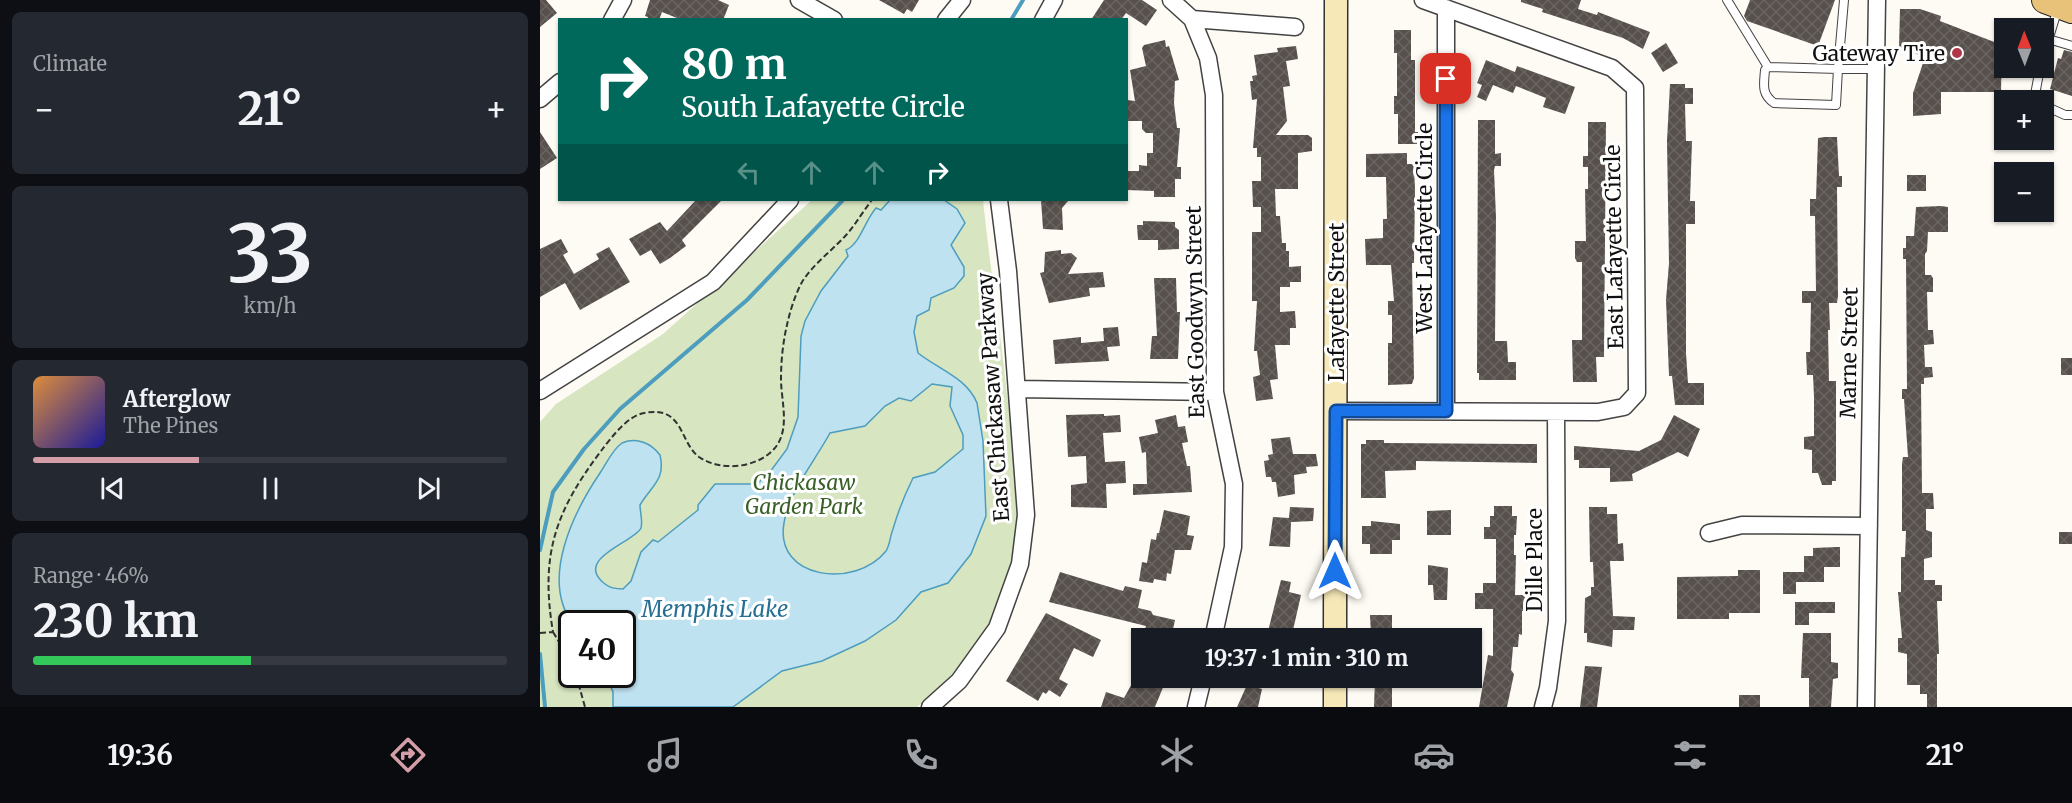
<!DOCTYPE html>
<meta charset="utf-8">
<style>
body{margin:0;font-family:Merriweather,serif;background:#242831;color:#f1f3f6;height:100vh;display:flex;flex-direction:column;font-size:22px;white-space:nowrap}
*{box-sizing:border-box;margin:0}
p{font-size:20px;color:#9ea1a6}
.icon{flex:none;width:33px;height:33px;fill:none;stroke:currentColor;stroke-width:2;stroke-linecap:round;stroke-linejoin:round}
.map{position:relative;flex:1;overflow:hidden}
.side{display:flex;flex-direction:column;gap:12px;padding:12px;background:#0d0f14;width:540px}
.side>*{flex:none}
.top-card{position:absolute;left:18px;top:18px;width:570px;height:183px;border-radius:0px;box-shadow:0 2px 4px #0004;background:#00695c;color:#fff;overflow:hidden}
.needle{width:39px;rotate:359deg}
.controls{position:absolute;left:1454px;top:18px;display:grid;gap:12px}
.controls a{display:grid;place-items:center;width:60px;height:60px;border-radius:0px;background:#171b24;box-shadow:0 2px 4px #0004;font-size:30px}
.speed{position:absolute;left:18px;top:610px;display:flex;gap:12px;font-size:30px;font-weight:700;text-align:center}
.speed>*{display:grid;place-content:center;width:78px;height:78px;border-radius:50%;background:#171b24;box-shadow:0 2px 4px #0004;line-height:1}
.speed .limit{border:3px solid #111;border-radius:9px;background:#fff;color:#111}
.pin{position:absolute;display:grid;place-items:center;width:51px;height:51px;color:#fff;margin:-26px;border-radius:12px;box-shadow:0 3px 9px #0006}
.me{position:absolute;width:66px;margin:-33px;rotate:0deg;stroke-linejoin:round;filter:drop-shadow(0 0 4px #0008)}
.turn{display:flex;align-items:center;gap:21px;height:126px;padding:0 24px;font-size:27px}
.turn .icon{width:78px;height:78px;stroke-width:2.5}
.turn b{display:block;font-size:42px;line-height:51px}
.lanes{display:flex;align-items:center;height:57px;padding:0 24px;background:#0003;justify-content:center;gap:30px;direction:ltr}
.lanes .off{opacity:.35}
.big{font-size:45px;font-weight:700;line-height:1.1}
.side .tile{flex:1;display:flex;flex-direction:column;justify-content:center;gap:9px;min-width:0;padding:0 21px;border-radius:9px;background:#242831}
.side .dial{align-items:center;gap:0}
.dial b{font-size:78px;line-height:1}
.song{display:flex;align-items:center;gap:18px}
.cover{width:72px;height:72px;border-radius:9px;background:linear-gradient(135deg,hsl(30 70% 55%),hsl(240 70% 35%))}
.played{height:6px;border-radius:3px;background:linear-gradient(90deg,#d49ea8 35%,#363941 35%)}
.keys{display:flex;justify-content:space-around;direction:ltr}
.heat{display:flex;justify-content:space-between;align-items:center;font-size:33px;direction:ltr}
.charge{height:9px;border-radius:4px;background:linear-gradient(90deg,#34c759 46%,#363941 0)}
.trip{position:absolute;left:591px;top:628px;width:351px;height:60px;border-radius:0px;background:#171b24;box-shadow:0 2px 4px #0004;font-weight:700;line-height:60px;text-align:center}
.tabs{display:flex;height:96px;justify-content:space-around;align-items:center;background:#090b0e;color:#9ea1a6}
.tabs .icon{width:42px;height:42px}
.tabs .on{color:#d49ea8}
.tabs b{font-size:27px;color:#f1f3f6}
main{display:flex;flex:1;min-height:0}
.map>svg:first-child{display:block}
.park{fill:#d7e5c0;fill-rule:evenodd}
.water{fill:#bee2f0;stroke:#4d9dbe;stroke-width:1.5;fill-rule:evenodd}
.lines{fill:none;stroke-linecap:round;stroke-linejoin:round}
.stream{stroke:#4d9dbe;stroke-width:4}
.building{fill:url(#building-cross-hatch)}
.lane-casing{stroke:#434343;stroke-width:10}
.street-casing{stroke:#434343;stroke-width:19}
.secondary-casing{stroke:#323232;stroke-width:25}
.primary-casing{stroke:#212121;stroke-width:28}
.path{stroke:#323232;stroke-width:2;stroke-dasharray:6 3;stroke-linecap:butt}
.lane{stroke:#fff;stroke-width:8}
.street{stroke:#fff;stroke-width:16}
.secondary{stroke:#f6e8b7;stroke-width:22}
.primary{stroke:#e9c279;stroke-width:26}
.route-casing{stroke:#114b97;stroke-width:15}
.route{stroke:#1a73e8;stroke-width:10}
.poi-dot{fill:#b03749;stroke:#fff;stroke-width:2}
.labels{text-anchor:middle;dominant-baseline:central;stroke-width:6;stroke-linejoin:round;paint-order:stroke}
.poi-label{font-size:21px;fill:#101010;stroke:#fff;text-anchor:end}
.street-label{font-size:21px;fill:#101010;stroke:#fff}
.park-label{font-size:21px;font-style:italic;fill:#396127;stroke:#fff}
.water-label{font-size:22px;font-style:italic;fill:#266f94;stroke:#fff}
</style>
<main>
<section class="side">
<div class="tile"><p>Climate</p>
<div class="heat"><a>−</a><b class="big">21°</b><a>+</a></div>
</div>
<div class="tile dial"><b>33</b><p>km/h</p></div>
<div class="tile">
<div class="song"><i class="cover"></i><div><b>Afterglow</b><p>The Pines</p></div></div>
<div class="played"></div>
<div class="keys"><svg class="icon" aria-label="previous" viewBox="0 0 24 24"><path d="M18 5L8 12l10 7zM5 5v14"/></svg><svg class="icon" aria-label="pause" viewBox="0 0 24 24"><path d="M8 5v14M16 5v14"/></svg><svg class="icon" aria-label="next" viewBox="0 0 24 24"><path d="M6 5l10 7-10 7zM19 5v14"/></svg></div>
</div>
<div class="tile"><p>Range · 46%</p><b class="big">230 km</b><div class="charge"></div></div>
</section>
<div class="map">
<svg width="1532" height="707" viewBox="0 0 1532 707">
<defs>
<pattern id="building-cross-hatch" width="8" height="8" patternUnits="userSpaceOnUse" patternTransform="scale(1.5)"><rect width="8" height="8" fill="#57504d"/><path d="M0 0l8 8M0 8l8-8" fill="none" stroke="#6a6562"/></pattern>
</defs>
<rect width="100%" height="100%" fill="#fefbf4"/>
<path class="park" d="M272,200H443C450,268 461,335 468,403C472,440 480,479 478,516C476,591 436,662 377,707H0V422L16,404L123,334ZM32,624H82V675H32Z"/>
<path class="water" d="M350,200H404L417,209L425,223L411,245L424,267V276L414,288L391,298L389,310L377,316L374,332L378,353C398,369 427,378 437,403L443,441L446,516L431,554L408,583L381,592L356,620L325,641L282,661L242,671L193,707H73V692L66,675H82V624H33C0,580 33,513 60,473C67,463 72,450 82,443C97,437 111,443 120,455C126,480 111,486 100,505C100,512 103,521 101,528C95,542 32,559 65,584C70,588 77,589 83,589L91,581L101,552L113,540L118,542L158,510V505L175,484H216L227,476L247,449L258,417L261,336L265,321L281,291L308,256L306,250C320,244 324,222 336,208L341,210ZM392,384L412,387L410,406L423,435V449L395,472L373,478C365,494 358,512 353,529C350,536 350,545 346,551C316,589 234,580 244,523C248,494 276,459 290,433L325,426L345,406L359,398L371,401Z"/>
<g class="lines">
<path class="stream" d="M471,20L483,0
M0,550L13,492L44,449L80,409L207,300L303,200
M0,654L5,707"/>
</g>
<path class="building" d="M0,0H6L17,13L0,27Z
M110,0H178L189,5L183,20H142L122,12L119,20H107L108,17L105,16Z
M339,0H379L372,12L367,9L364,14Z
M564,0H602L617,10L606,26L586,13L581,20H551Z
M981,0H1041L1038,9L1057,15L1058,12L1110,32L1103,49L1083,38L1002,12L1003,9L981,2Z
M1210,0H1295L1278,46L1207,21L1204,16Z
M1360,9H1380L1401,16L1400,21L1462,45L1461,92H1401V114L1373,116V93L1385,57L1359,48Z
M854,30H871V60H875V132H878V144H858V114H854V96H857V53H854Z
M625,40L626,47L629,46L639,80L635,81L634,103L637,128H640L637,167H641V179H635V197H614V191L586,190V171H599V165L607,166V153H613V133H606L602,129V121H586L587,100L595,101L590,70L606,66L602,48L604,45Z
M1126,43L1138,63L1123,72L1111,53Z
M756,46L758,59L746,61L750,86L743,87L747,121L736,135H768L772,138V151L758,153V189H735L736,216H740L742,243H746V251H749V267L761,266V282H750V287H740V312L755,311L756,328H750V345H735L738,379L730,380L733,399L716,401L713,377L720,375L717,351H714L717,301H712V232H721V207H713L712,181H721V157H717V148H713L717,99L712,100L710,81H713L712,76L717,75L714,55L738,52L737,48Z
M1524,50L1532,52V96L1510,89L1518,58L1521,59Z
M946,60L975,72L977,66L1035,87L1025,114L1003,107L1006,98L976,86L973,93L953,85L946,101L937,97L942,85L937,83Z
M1130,84H1145V88H1153V104H1145L1146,141H1152L1150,201H1155V224H1146V353L1148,383H1164V405H1135L1132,376H1129L1126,300L1129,263L1127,141Z
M938,120H955V154L961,153V166H955L954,170L956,217L955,341H967L968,362H976V380H939V373H937Z
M1048,122H1066L1064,357H1056L1057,382H1033L1032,340H1042V262H1037L1035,258V241H1046L1045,189H1048V167H1043V156H1048Z
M0,132L17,158L0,169Z
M1285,137H1297L1299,176H1302V187H1297L1298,296L1297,303H1289L1290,330H1288L1289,381H1296V481H1292V485H1282L1278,473H1272V450L1264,449V437L1274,436V397L1273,375H1267L1266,352H1270L1271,303H1262V291H1276L1275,216H1270V199H1276L1278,138Z
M867,153V164H874L875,190L874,263H872L874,378L872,384L848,385V343H852V315H848V301H854L851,265H826L825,239L843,238V219H847L846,177H826V154Z
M1367,175H1386V191H1367Z
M156,200H182L142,240L146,246L130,258L120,264L111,250L100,256L89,239L120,222L127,231Z
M501,200H529L522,208L523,230L503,229Z
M1401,206L1408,207V232H1388L1387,251L1385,254V275H1391L1393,278V292H1387L1388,330H1393L1394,344L1384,345L1385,367H1392L1393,377L1384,378V384H1381L1382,493H1393L1394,509H1386V530L1392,532V557L1384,559V580H1395V585H1402V601H1397L1399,654H1397V707H1387V694H1380V685H1367V654L1358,652V638H1362L1358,592H1361V557H1365L1366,531H1362V464L1363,457H1368L1364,399H1362V389H1367L1366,259H1363V248H1366V236H1374L1376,207Z
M603,221L635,222V227L639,230V249L618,250V240H598L597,225H603Z
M21,239L28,252L23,255L34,274L59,259L56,254L69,247L90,282L40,310L25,283L0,297V249Z
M521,250V254L531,253L537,258L528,274L563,272L565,287L549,288L550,296L509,303L500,273L504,272L505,252Z
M614,278H636L637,312H640L638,359H610L612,336H617Z
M578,327L580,346L567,347L569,361L515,364L513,340L541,337V343L564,341L563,328Z
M1521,358H1532V375H1521Z
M564,414V416L580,415L581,432L563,433L565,462L585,461L586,483L566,484L567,508L531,507V485L547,483L546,456L528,457L526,415Z
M636,415L638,427L645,426L648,442L642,443L647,466H650L652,492L593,495V484H607L606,452L602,453L599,437L618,433L615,420Z
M1134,415L1160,429L1148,457L1138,452L1092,474L1093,481L1070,482V468H1039V460H1034V446L1099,451L1121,440Z
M750,437L753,454H776L778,466L766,467L767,473L754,475L755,494L738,497L736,482H732L731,477H726L724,461L729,460L728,455L733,454L731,439Z
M826,440H844V443L997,444V463L876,461V470L845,471L846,498H821V444H826Z
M954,506H972V516H977L976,535H974V555H976L975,595H985V611H982V635L979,634L978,647H973L971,670L974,674L967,707H939L948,655L953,656V609H935V593H943V583H956V539H944V527H950V516H954Z
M750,507L774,508L773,521L751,522L750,547L729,546L733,517L749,518Z
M1049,507H1067V514H1077L1078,544L1083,543L1084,561H1070L1073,616L1095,617L1094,630H1073L1072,647L1047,642V633H1044L1045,598L1051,595V587H1054L1053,562H1050Z
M624,510L650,516L647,535L654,536L651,550H635L631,574L627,573L626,581L614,579L613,583L599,581L602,562L607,563L611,539L616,540L617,533H619Z
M911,510V535H887V511Z
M831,521L860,524V540H852V554H830V544H822V526H831Z
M1519,532H1532V544H1519Z
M1297,547H1300V567H1284V582H1256V594H1243V572H1264V556H1273V548Z
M888,565L908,568L907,600H894L893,585H888Z
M1198,570H1220V613H1189V619H1137V577L1198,576Z
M520,572L583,591L585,586L602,590L598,608L611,611L613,615L635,620L631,639H608L609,631L605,630L606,626L509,602Z
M741,580L751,582L749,592L761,595L751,639H726Z
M1255,602H1295V613H1269V625H1255Z
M506,613L561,640L553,657L534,648L519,679L528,684L520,697L509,690L506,694L503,692L498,701L466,681Z
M830,615H852V636H831Z
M1263,633H1291V662L1298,663V678L1293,679L1291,707H1269V678H1261Z
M1045,666L1062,667L1057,707H1040Z
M595,678H621L620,683L624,685L615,707H561L566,692L584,698Z
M835,678H852V707H834Z
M707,685L722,689L718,707H697Z
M1199,695H1220V707H1199Z"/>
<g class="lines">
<g class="lane-casing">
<path id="lane" d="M1187,0L1228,67
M1304,0L1298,69H1336
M1508,39L1532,46
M1503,57L1518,8
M1228,67L1298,69L1296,105L1234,103C1221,94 1224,84 1225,70Z
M1494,100L1500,68
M1503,105L1525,115H1532"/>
</g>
<g class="street-casing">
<path id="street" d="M259,0L294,20
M631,0L652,19L668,58L674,95L675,392L694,484L693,547L673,639
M652,19L755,27
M72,20L83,0
M406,20L422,0
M503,20L514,0
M0,99L20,82
M478,389L675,392
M0,391L173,282L250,200
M796,411L1058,412L1084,407L1097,393L1095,88L1072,68L883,0
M906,411V8
M1169,533L1202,525L1329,526
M390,707L419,681L457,628L480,564L486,515L468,271L459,200
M656,707L663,678
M1003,707L1008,688L1017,621L1016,412
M1326,707L1337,0"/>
</g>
<g class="secondary-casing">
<path id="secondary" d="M795,639L796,0
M795,707V678"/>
</g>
<g class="primary-casing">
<path id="primary" d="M1505,0L1532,10"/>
</g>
<path class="path" d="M13,632L32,663
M0,633L13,632C0,555 15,512 61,451C71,438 87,416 104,413C144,405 139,442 159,457C181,472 217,468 234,449C251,430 241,401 241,379C241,361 243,342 247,325C250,311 255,295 262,282C273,264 294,249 308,233C317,222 324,210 332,200
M36,675L45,707"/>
<use href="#lane" class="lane"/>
<use href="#street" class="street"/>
<use href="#secondary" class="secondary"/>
<use href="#primary" class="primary"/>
</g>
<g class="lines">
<g class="route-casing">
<path id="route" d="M795,571L796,411H906V79"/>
</g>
<use href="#route" class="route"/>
</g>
<circle class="poi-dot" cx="1417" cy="53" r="6"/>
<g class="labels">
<g class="poi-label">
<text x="1405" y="53">Gateway Tire</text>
</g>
<g class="street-label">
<text transform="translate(884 228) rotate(-90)">West Lafayette Circle</text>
<text transform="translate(1074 247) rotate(-91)">East Lafayette Circle</text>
<text transform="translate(796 302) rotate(-90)">Lafayette Street</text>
<text transform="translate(655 312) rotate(-91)">East Goodwyn Street</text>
<text transform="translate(1309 353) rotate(-89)">Marne Street</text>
<text transform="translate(453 397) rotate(-94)">East Chickasaw Parkway</text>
<text transform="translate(994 560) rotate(-90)">Dille Place</text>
</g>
<g class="park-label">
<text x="264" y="482">Chickasaw<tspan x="264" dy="24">Garden Park</tspan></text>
</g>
<g class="water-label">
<text x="175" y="609">Memphis Lake</text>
</g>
</g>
</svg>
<div class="controls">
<a><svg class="needle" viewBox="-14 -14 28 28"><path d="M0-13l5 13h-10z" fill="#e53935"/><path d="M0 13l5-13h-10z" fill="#9ea1a6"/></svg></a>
<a>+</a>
<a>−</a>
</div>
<div class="speed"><div class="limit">40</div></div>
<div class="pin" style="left:906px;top:79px;background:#d93025"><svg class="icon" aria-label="arrive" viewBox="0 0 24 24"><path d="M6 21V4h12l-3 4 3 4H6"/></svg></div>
<svg class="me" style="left:795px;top:571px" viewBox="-20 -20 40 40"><path d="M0-17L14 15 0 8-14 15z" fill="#1a73e8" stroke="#fff" stroke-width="4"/></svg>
<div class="trip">19:37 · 1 min · 310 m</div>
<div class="top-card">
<div class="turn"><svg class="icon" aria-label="right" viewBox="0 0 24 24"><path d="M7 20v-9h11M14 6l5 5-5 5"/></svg><div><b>80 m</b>South Lafayette Circle</div></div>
<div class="lanes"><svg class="icon off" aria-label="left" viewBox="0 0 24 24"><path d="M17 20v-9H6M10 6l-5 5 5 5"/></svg><svg class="icon off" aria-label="ahead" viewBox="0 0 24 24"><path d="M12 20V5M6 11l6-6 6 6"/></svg><svg class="icon off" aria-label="ahead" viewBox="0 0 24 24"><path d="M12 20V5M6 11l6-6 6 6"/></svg><svg class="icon" aria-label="right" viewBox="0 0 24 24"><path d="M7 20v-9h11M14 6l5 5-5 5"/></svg></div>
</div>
</div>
</main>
<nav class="tabs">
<b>19:36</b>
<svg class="icon on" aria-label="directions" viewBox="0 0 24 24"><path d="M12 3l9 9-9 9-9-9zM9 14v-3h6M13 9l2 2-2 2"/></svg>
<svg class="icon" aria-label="music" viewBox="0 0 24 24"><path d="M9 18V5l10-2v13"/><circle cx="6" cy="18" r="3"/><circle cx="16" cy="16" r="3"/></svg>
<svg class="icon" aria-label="phone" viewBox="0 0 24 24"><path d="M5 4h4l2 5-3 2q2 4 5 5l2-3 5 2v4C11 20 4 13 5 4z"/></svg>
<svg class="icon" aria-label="climate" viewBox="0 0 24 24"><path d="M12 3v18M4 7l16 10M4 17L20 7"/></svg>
<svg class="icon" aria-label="car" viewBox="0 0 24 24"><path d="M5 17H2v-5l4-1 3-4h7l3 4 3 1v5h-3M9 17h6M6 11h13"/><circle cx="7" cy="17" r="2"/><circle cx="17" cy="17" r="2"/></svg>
<svg class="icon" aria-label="filters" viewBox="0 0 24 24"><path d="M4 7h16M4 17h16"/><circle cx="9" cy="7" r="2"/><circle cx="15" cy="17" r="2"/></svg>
<b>21°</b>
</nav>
